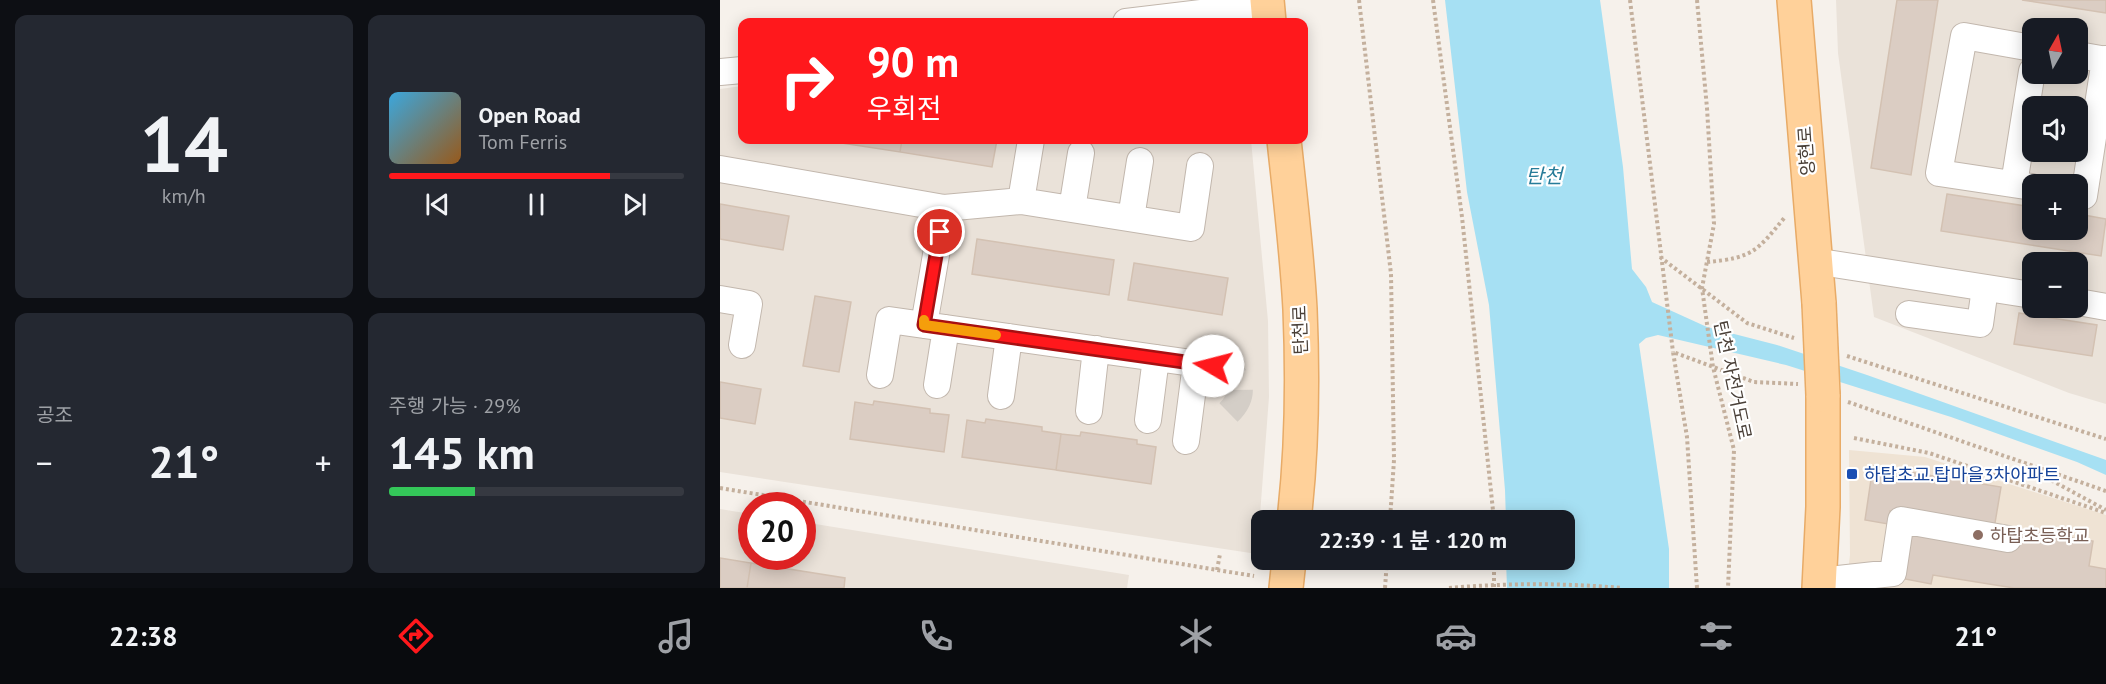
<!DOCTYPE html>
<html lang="ko">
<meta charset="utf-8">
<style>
body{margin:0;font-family:"PT Sans","Noto Sans KR",sans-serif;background:#242831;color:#f1f3f6;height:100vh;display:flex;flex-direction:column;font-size:22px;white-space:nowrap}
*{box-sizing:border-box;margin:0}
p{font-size:20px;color:#9ea1a6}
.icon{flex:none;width:33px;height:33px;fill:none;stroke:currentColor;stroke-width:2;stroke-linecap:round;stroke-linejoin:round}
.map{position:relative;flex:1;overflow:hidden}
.panel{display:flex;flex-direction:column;gap:15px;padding:15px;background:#0d0f14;width:720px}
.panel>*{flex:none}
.banner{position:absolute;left:18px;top:18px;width:570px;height:126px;border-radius:12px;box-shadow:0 3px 15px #0003;background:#ff181c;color:#fff;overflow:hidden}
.needle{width:39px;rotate:9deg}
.fabs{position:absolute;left:1302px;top:18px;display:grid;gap:12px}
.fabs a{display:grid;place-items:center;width:66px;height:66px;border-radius:12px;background:#171b24;box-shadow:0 3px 15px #0003;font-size:30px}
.speed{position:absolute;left:18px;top:492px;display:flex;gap:12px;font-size:30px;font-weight:700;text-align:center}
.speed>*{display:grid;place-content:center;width:78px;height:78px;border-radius:50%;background:#171b24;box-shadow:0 3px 15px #0003;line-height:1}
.speed .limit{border:9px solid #d22;background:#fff;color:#111}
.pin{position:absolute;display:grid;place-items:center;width:51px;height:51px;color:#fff;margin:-26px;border:3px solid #fff;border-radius:50%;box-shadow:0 2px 6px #0007}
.me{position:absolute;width:66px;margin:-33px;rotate:278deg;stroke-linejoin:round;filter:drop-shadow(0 0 4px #0008)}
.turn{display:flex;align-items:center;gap:21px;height:126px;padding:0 30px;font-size:27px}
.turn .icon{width:78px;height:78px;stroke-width:2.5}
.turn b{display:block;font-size:42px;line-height:51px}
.big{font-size:45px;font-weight:600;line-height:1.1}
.panel .card{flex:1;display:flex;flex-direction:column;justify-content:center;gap:9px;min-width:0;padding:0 21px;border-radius:12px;background:#242831}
.panel .dial{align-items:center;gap:0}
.dial b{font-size:78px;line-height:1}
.song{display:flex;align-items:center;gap:18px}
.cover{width:72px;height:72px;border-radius:9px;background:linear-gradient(135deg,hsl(200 70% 55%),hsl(30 70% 35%))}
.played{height:6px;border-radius:3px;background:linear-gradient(90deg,#ff181c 75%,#363941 75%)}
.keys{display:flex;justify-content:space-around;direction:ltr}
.heat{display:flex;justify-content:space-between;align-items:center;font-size:33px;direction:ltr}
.charge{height:9px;border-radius:4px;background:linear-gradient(90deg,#34c759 29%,#363941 0)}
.panel .tiles{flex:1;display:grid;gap:15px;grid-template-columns:repeat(2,1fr)}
.trip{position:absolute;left:531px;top:510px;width:324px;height:60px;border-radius:12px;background:#171b24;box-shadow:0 3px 15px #0003;font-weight:600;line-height:60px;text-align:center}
.tabs{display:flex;height:96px;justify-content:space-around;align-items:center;background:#090b0e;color:#9ea1a6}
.tabs .icon{width:42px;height:42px}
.tabs .on{color:#ff181c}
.tabs b{font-size:27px;color:#f1f3f6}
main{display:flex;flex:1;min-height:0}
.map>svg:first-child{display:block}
.residential{fill:#eae2d9;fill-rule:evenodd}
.education{fill:#efe3d4}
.water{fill:#a6e0f3}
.building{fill:#dbcdc3;stroke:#d3c1b2;stroke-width:1.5}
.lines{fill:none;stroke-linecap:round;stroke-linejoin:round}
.minor-tunnel{stroke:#d4cec7;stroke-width:26;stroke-dasharray:26 13;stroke-linecap:butt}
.minor-casing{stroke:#c2b7ad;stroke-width:28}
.major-casing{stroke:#e8ab67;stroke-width:36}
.path{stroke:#c4b09d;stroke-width:4;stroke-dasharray:3 3;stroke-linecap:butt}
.minor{stroke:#fff;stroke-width:26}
.major{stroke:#ffd19a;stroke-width:33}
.major-bridge-casing{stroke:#e8ab67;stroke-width:36;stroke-linecap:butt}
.major-bridge{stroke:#ffd19a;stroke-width:33}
.route-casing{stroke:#a61012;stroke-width:15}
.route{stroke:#ff181c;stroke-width:10}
.slow{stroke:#f59e0b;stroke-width:10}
.transit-dot{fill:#1a4fb4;stroke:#fff;stroke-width:2}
.education-dot{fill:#8d6e63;stroke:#fff;stroke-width:2}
.labels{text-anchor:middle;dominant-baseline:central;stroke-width:4.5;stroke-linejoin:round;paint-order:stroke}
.street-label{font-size:18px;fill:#4a4038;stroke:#fff}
.transit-label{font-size:18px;fill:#164399;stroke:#fff;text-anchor:start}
.education-label{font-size:18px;fill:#785e54;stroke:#fff;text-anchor:start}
.water-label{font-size:20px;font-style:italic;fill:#277c99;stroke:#fff}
</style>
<main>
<section class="panel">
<div class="tiles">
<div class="card dial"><b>14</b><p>km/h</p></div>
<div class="card">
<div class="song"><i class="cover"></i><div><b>Open Road</b><p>Tom Ferris</p></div></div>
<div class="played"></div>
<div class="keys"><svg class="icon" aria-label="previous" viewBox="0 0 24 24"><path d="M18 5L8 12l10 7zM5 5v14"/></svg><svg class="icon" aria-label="pause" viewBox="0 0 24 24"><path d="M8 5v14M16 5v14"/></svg><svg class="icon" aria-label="next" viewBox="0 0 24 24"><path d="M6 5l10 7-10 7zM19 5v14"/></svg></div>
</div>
<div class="card"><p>공조</p>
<div class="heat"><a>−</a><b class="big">21°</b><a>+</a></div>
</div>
<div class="card"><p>주행 가능 · 29%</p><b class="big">145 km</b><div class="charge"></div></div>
</div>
</section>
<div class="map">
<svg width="1386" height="588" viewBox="0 0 1386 588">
<rect width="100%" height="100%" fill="#f6f1eb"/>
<path class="residential" d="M1116,0H1386V404L1349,393L1154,317L1118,53ZM1312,28H1358V74H1312ZM1312,106H1358V152H1312ZM1312,184H1358V230H1312ZM1312,262H1358V308H1312Z
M22,86V140H531L548,321L549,397L537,554L0,472V89Z
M0,509L31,514L32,556H82L83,522L409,575L407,588H0Z"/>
<path class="education" d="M1129,450L1205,457L1386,515V588H1126L1130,555Z"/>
<path class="water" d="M725,0H880L903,167L912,269L926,287L932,302L987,327L1057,345L1147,375L1386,460V475L1357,462L1231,417L1066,365L938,335L926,338L919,344L949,549V588H787L786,560H844V520H786L785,490L769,305L747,192Z"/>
<path class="building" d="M1177,0H1218L1191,175L1151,168Z
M1302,0H1386V13Z
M102,140H182L180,152Z
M182,140H277L272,167L180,152Z
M1227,194L1312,207V230H1358V214L1386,219L1381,256L1221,231Z
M0,204L69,216L63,250L0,239Z
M257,239L394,260L389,295L252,274Z
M414,263L508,278L502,315L408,300Z
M95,296L131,302L119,372L83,366Z
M1299,313L1377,325L1372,356L1294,344Z
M0,382L41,389L35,424L0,418Z
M154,401L210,409V413L229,415L224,452L130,439L135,402L153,405Z
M266,419L322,427V431L341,434L336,470L242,457L247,420L265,423Z
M361,432L417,440V444L436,447L431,484L336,470L341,434L360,436Z
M1153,466L1281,487L1274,529L1170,511L1168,524L1145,520Z
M1193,529L1297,546L1300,529L1373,541L1369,566L1386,569V588H1294L1213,575L1211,584L1185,579Z
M0,558L31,563L27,588H0Z
M31,563L125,578L124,588H27Z"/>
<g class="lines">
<path class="minor-tunnel" d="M493,366C521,371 529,393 508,413"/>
<g class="minor-casing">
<path id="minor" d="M406,22L547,5
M1312,48L1244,36L1219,173L1312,187
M1358,55L1386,60
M0,72L22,70
M0,169L224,208L301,201L471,228L480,166
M1294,184L1312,71
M1364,196L1385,59
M301,201L311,140
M352,209L361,153
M411,218L420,161
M1094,261L1312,295
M0,299L29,304L22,345
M1358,302L1386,307
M1189,314L1260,324L1265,288
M204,325L224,208
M160,375L169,320L493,366
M217,385L226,328
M281,396L289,337
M369,411L376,349
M428,420L436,358
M466,441L476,364
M1100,581L1173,573L1181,520L1288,539"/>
</g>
<g class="major-casing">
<path id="major" d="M547,0L549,22
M1074,0L1099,303
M564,140C570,196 577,253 580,309C583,379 582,451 574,520
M566,588L569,560
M1099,588L1103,507V395"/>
</g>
<path class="path" d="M639,0L671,274L674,460L670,520
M713,0L742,217L774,520
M910,0L953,352
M977,0L987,108L994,224L982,288L993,367L1014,450L1008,588
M940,257L1027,323L1074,338
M987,262C1033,258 1037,251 1065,217
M1127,356L1386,439
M1128,402L1386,491
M1134,438L1209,453L1386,513
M1305,466L1386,510
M0,488L534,576
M497,570L500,554
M774,587V560
M665,588L667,560
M729,588C787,583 844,583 902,588
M977,588L967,437L953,352L1034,382L1078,384"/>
<use href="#minor" class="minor"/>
<use href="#major" class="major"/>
<g class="major-bridge-casing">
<path id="major-bridge" d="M1099,303L1103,395"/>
</g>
<use href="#major-bridge" class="major-bridge"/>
</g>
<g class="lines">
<g class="route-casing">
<path id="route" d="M220,232L204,325L493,366"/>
</g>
<use href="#route" class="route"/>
<path class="slow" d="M204,320V325L276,335"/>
</g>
<rect class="transit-dot" x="1126" y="468" width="12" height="12" rx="3"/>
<circle class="education-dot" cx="1258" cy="535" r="6"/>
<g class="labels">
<g class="street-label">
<text transform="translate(1086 151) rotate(-94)">양현로</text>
<text transform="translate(580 330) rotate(-92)">탄천로</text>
<text transform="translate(1013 380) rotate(78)">탄천 자전거도로</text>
</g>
<g class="transit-label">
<text x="1144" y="474">하탑초교.탑마을3차아파트</text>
</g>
<g class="education-label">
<text x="1270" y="535">하탑초등학교</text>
</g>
<g class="water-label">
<text x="824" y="176">탄천</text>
</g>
</g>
</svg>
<div class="fabs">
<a><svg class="needle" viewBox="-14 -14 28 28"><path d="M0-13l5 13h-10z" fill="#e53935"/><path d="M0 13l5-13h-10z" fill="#9ea1a6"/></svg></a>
<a><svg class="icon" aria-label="sound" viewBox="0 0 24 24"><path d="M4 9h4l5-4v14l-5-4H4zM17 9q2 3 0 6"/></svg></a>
<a>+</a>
<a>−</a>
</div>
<div class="speed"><div class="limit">20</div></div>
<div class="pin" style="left:220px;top:232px;background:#d93025"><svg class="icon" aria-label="arrive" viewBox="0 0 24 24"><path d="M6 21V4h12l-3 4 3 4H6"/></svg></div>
<svg class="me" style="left:493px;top:366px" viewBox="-20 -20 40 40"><circle r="19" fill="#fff"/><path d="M0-13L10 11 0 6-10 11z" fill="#ff181c"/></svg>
<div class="trip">22:39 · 1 분 · 120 m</div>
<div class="banner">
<div class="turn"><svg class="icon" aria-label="right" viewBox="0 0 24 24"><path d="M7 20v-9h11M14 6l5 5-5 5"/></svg><div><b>90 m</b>우회전</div></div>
</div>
</div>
</main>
<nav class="tabs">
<b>22:38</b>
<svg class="icon on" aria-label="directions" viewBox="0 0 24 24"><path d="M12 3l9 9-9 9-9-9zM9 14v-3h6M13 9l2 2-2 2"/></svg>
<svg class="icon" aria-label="music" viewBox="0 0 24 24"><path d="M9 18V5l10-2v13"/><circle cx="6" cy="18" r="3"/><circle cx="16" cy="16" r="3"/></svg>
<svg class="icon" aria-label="phone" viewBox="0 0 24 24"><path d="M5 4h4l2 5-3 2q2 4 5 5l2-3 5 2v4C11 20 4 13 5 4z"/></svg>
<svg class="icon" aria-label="climate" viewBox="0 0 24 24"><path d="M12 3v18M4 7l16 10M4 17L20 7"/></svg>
<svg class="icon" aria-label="car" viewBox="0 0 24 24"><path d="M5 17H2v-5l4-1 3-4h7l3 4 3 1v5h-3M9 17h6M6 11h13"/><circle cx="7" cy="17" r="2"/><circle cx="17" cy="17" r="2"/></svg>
<svg class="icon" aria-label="filters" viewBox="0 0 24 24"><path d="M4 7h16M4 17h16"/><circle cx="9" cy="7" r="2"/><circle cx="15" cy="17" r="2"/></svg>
<b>21°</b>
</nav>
